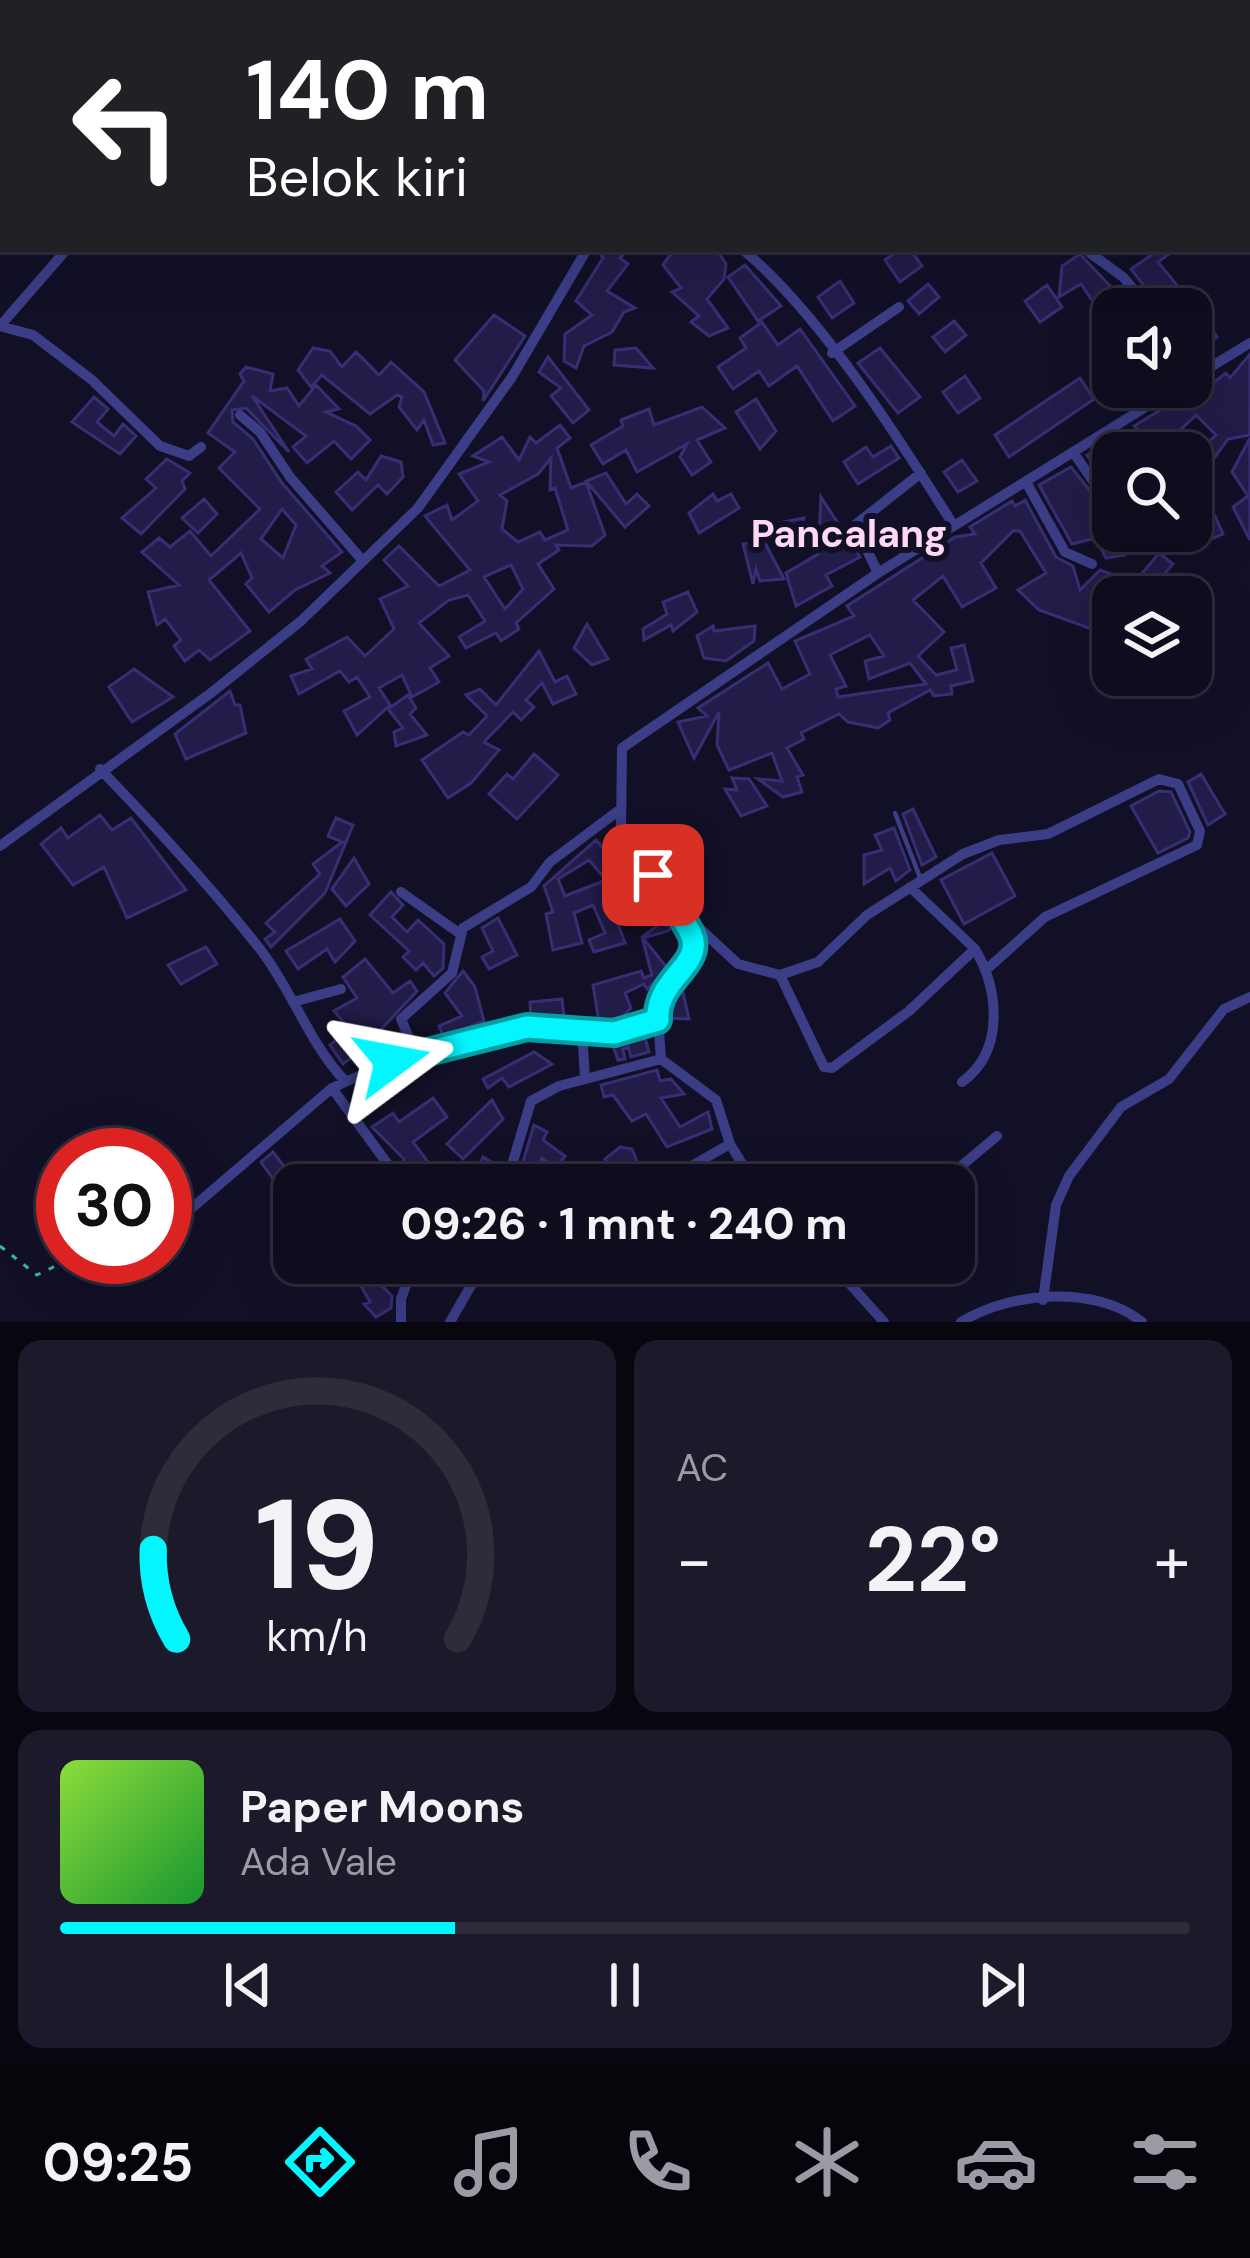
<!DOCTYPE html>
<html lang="id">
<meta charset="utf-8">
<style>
body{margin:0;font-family:"DM Sans",sans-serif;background:#1c1a2a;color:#f1f3f6;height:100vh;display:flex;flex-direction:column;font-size:45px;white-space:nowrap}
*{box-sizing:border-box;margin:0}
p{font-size:39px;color:#9b9ba4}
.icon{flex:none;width:66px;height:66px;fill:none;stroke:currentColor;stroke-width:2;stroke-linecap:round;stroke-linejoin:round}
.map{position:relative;height:1322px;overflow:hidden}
.panel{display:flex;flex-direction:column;gap:18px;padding:18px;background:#080710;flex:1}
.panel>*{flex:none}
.hud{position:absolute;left:0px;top:0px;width:1251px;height:252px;box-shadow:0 12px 48px #0002,0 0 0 3px #2e2c3b;background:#202124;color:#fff;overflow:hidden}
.buttons{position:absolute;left:1092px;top:288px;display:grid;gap:24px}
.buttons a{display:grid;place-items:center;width:120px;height:120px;border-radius:24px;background:#0e0c1d;box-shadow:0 12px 48px #0002,0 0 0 3px #2e2c3b;font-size:60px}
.speed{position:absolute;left:36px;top:1128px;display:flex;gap:24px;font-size:60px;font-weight:700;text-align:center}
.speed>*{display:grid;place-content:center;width:156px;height:156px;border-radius:50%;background:#0e0c1d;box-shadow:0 12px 48px #0002,0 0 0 3px #2e2c3b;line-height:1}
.speed .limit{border:18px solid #d22;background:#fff;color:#111}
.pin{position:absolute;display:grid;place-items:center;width:102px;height:102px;color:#fff;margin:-51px;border-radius:24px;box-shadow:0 6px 18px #0006}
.me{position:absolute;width:132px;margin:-66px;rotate:77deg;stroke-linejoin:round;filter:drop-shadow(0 0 9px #0008)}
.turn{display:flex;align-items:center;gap:42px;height:252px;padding:0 48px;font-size:54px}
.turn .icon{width:156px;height:156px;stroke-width:2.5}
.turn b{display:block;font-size:84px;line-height:102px}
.big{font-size:90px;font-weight:700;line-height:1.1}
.panel .card{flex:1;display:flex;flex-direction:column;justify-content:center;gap:18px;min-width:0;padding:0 42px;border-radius:24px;background:#1c1a2a}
.panel .dial{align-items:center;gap:0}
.dial svg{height:312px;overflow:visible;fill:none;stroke:#2e2c3b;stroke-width:7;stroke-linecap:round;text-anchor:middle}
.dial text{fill:#f1f3f6;stroke:none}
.song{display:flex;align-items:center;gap:36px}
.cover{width:144px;height:144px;border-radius:18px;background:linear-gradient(135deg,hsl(90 70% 55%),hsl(130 70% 35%))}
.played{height:12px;border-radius:6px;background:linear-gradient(90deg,#03f6fe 35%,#2e2c3b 35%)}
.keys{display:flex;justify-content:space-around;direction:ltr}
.heat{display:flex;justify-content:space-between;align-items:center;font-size:66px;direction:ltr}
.panel .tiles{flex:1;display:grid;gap:18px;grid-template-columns:1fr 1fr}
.card:last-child{grid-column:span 2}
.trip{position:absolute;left:273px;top:1164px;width:702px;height:120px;border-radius:24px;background:#0e0c1d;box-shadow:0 12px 48px #0002,0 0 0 3px #2e2c3b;font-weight:700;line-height:120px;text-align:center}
.dock{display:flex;height:192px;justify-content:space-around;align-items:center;background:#06050c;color:#9b9ba4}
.dock .icon{width:84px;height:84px}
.dock .selected{color:#03f6fe}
.dock b{font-size:54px;color:#f1f3f6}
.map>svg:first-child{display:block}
.building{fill:#221c48;stroke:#372e74;stroke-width:3;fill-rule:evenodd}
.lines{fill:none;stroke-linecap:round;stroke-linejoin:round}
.path{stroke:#30b9a7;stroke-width:3;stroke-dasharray:6 9;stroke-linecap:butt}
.service{stroke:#3b3d86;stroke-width:4.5}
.minor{stroke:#3b3d86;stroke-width:10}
.route-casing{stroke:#02a0a5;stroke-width:30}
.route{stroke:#03f6fe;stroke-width:21}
.labels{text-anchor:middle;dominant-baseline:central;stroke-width:12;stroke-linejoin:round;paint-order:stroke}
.quarter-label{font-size:39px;font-weight:bold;fill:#ffd8f3;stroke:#121027}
</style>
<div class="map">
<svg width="1250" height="1322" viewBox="0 0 1250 1322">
<rect width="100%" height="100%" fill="#121027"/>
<path class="building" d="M597,249H629L620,258L628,264L607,291L635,308L624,312L612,332L584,346L576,368L564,361L565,334L592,315L576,301L603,258Z
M674,249H716L726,264L724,279L707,299L728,328L709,336L691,322L699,316L672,292L681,288L663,265Z
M901,249H910L922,266L900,282L885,260Z
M1160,249H1176L1158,262L1189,300L1175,309H1162L1131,269Z
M1080,254L1127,304L1113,309L1105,320L1081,284L1059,297L1062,266Z
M745,265L781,306L758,321L728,277Z
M840,281L854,303L832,318L818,297Z
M928,284L939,297L919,314L908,301Z
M1047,285L1062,307L1040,322L1025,301Z
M494,315L525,336L483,401L484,391L455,360Z
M1203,315L1217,337L1195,353L1191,324Z
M954,321L966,335L945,352L933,337Z
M762,322L778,345L800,329L855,406L833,421L797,366L769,386L759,371L733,389L718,367L746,348L740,338Z
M313,348L330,351L342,367L356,352L379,375L391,362L424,392L445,443L433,445L424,420L417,430L399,407L402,397L397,395L370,414L322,375L311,387L298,370Z
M636,348L653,368L614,365L615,350Z
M880,348L920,397L898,413L858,363Z
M1250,354V435L1228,439L1191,490V458L1216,435L1196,415L1156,453L1152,448L1145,453H1113V493L1087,455L1105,446L1107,451L1137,429L1134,426L1200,386L1204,390L1226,373L1230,378Z
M548,357L589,410L573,423L551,396L561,388L539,372Z
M246,367L273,374L270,391L287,388L299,406L316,385L339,409L326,412L356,426L370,440L351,459L334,441L307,463L293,447L306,436L252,396L289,452L246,408L232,410L233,422L253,439L282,483L342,552L322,566L330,573L295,590L269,612L246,584L252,578L241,553L209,580L250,631L210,660L199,650L185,661L174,646L181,640L165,619L157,625L148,592L179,585L142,552L159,538L170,547L190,531L211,556L260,509L219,468L235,452L208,433L244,381L240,374ZM282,509L296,525L283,558L261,539Z
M965,376L980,398L958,413L943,392Z
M1080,378L1094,399L1009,457L995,435Z
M94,397L108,409L97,422L114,436L123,424L136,436L120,454L72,422Z
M756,399L776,431L760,449L736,412Z
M702,407L725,428L697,440L711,462L692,475L680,457L687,444L637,472L626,450L603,464L591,445L623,426L621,420L649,409L654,425Z
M560,425L570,438L557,448L571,488L586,482L605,535L592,546L556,545L559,550L538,564L554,589L516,623L519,629L501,641L496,633L466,648L459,637L485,621L468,595L449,600L419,623L449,656L430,668L439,682L412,697L402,675L379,688L390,705L357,735L344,711L370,697L357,677L349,682L340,671L299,694L291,676L312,669L306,659L347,637L365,656L394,629L380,599L408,586L384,560L399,546L439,586L470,570L425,516L447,505L452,520L478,501L459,474L489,462L473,456L502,437L519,460L530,437L536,443ZM551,458L550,490L555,488L568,530L545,540L540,532L518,542L502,529L507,501L500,495L538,474ZM511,565L523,589L505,609L484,577Z
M1250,438V540L1233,507L1248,496L1232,472Z
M891,446L899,458L858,484L844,462L866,447L873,457Z
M381,456L401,462L403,477L387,494L378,485L352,510L336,492L358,472L366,480Z
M167,459L190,473L182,481L185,489L141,534L122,518L156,488L146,479Z
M962,460L977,481L958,492L944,472Z
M1071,467L1113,520V531H1124L1125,555L1106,558L1096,538L1072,544L1039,485Z
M606,473L626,504L637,494L649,506L625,527L586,481Z
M713,494L717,501L731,494L739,508L699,533L689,513Z
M1191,496L1215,516L1223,534L1200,544L1191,522Z
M821,497L860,557L826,575L832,586L796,606L786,573L818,554Z
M204,499L217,514L198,533L182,518Z
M1025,500L1056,557L1073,566L1080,590L1100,570L1117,576L1107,609L1113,624L1100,632L1039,610L1018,590L1046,573L1020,531H1013L981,563L996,588L962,607L943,576L913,600L944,632L918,656L936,675L957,670L951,648L964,645L973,681L951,686L952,694L934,696L930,690L888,713L890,720L878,728L848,722L839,714L801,733L804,739L787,748L803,775L797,777L802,792L783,797L758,779L782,781L772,753L729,770L717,745L719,712L694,758L678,722L707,716L698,708L768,663L782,689L810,674L795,641L854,616L847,606L955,537L975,534L970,527L1012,501L1015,506ZM870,635L884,656L865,661L869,679L910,663L926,684L838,697L836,689L846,686L830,655Z
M804,518L800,540L778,545L779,523Z
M764,541L784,579L760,581L756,569L753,584L743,544Z
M1159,553L1173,564L1152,588L1139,577Z
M688,592L697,612L673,631L671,625L644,640L643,629L667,614L663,602Z
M587,624L608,659L592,665L574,648Z
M713,626L714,631L755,626L754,641L726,661L704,658L697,636Z
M539,651L555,682L567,676L576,694L553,704L542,683L526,700L534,707L521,720L513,712L484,742L499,750L471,783L448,798L422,760L463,732L469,735L487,716L466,695L480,689L496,705Z
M134,669L173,697L132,722L109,687Z
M230,691L235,705H240L246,733L186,759L175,734Z
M408,695L416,708L410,714L427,735L396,746L394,732L403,728L388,709Z
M534,754L558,775L517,819L489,794L507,774L513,779Z
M1201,774L1225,814L1208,825L1188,782Z
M732,778L749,779L767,806L741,816L725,789L737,790Z
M1159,791L1171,792L1190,832L1188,838L1158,853L1131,806Z
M913,809L936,857L922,865L903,814Z
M100,815L112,830L131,818L186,890L127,918L104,867L73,885L41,844L61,828L68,838Z
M336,818L353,825L325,893L271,947L265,939L275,932L266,923L320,874L313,864L342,842L328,836Z
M894,828L910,870L896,881L890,868L864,884V855L882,850L875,835Z
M596,840L615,861L622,856L633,871L606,891L625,943L594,952L589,940L605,933L593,905L574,913L582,943L553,950L546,914L553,912L544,886ZM589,860L606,880L565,896L558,879Z
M992,853L1015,896L964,924L941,880Z
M354,858L369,884L346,906L332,889Z
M391,892L403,905L392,917L407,932L418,920L444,944L443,968L434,976L423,963L416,970L403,957L409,951L370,915Z
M670,916L674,926L668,931L643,938L668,969L647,989L644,984L625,993L631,1008L617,1022H599L593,985L641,971L644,978L652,975L642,937Z
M498,918L517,955L489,969L482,957L493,951L482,928Z
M340,919L355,941L335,962L327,949L298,969L286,951Z
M206,947L217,964L181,984L168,965Z
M365,959L393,993L410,981L417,991L375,1036L354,1044L357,1053L343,1064L330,1045L349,1029L334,1011L357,998L343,977Z
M463,971L475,987L484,1021L444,1037L439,1026L462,1016L445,993Z
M681,984L689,1019L668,1018L670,995Z
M562,999L564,1017L531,1018L530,1002Z
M644,1034L649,1052L631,1057L628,1047L623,1049L625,1059L618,1060L612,1043Z
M534,1052L552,1064L509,1087L502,1078L488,1088L483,1079Z
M657,1070L660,1081L671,1079L684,1094L661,1098L680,1127L708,1112L712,1129L667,1147L646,1114L632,1121L613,1095L604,1097L601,1085Z
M433,1098L447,1117L413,1142L431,1166L411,1180L401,1166L404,1159L372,1127L393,1113L399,1122Z
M492,1100L503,1119L463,1159L447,1144Z
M534,1125L547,1132L543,1140L565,1156L556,1168L542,1158L528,1185H516Z
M620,1147L632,1149L638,1164L649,1170L636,1185H629L621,1172L617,1177L605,1159Z
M273,1152L294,1179V1208L261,1162Z
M483,1157L498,1166L494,1185H472Z
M348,1263H382L391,1276L380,1284L392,1296L391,1308L376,1317L364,1304L370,1302Z
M494,1263H526L519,1273L508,1272L500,1285L489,1282Z"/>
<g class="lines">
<path class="path" d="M0,1246L37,1275L74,1257"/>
<path class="service" d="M895,813L921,880"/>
<path class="minor" d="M387,0L391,3
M802,0L804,3
M296,3L298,0
M715,3L716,0
M873,3L877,0
M742,249C819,312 900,440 954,526
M1090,253L1123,277L1150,309
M0,326L33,335L92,380L160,446L189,456L201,447
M0,326L67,249
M832,353L899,307
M1191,379L1250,343
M240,415L260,432L290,477L363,561
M1073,452L1113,510
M1026,482L1065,552L1092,564
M1134,531L1135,532
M878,573L855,525L921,473
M100,769C155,826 211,887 260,949C293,992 308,1041 345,1081
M0,846L211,693L301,621L418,508L512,377L587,249
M401,892L459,933
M681,911L738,964L780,975L818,962L867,915L963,854L999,840L1048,834L1159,779L1178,784L1200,831L1197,845L1045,917L987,969
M780,975L824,1067L832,1068L909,1011L975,949L910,887
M293,1002L341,989
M582,1031L585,1079
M416,1055L401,1019L452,973L463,928L531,887L550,862L618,811
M962,1082C1005,1051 999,990 975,949
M403,1185L332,1088L392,1061L499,1032L551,1026L613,1033L658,1020
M506,1185L531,1101L559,1086L661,1059
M658,1185L730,1144
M755,1185L730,1144L716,1100L661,1059L657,1004L661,990L692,959L695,948L676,906L621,829L622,748L878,573L1178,387
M836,1185H912
M925,1185L954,1172L997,1136
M165,1231L332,1088
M831,1263L884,1322
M1043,1300L1056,1205L1069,1176L1121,1107L1169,1079L1224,1009L1250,997
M401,1322V1299L414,1263
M450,1322L484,1263
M961,1322C1010,1292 1095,1284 1142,1322"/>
</g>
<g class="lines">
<g class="route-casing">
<path id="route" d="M392,1061L527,1027L614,1033L658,1020C655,979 705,965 691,934C681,913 666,895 653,875"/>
</g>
<use href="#route" class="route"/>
</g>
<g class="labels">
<g class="quarter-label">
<text x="849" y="533">Pancalang</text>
</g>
</g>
</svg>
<div class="buttons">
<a><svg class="icon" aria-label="sound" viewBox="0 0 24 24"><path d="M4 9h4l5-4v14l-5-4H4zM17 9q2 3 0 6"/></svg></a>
<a><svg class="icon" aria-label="search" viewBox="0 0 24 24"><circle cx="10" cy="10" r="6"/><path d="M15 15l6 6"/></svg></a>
<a><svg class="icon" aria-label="layers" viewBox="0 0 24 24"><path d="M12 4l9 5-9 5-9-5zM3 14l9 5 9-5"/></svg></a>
</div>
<div class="speed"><div class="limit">30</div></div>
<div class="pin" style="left:653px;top:875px;background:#d93025"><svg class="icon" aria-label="arrive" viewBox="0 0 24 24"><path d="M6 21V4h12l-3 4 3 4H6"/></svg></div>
<svg class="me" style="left:392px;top:1061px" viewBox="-20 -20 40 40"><path d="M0-17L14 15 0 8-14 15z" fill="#03f6fe" stroke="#fff" stroke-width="4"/></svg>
<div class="trip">09:26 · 1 mnt · 240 m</div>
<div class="hud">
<div class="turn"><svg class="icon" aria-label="left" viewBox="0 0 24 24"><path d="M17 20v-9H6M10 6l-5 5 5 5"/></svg><div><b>140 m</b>Belok kiri</div></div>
</div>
</div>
<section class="panel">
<div class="tiles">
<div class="card dial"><svg viewBox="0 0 100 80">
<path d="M14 69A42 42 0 1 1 86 69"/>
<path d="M14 69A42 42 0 0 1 8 46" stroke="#03f6fe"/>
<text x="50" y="56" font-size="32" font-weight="700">19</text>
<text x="50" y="72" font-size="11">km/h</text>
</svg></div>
<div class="card"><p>AC</p>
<div class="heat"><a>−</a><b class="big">22°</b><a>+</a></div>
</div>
<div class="card">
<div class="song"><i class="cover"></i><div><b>Paper Moons</b><p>Ada Vale</p></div></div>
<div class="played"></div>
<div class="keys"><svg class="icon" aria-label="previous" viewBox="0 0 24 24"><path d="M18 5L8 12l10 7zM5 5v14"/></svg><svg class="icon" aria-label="pause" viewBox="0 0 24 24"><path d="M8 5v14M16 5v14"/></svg><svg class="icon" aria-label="next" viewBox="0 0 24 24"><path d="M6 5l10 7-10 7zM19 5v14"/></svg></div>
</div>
</div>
</section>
<nav class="dock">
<b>09:25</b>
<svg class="icon selected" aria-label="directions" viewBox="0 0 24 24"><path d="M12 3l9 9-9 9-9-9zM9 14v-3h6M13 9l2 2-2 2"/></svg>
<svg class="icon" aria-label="music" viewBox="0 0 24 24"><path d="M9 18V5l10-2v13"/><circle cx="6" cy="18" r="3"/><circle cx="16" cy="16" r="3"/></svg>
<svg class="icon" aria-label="phone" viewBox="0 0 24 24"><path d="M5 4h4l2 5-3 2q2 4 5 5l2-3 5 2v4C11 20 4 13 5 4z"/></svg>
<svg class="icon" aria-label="climate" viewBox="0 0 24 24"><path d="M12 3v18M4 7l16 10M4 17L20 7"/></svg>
<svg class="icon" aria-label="car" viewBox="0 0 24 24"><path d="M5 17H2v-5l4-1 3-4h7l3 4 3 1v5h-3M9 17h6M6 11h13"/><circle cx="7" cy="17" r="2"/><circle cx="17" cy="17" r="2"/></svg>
<svg class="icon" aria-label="filters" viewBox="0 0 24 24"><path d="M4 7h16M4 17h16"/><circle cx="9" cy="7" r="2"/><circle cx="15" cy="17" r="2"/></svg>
</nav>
